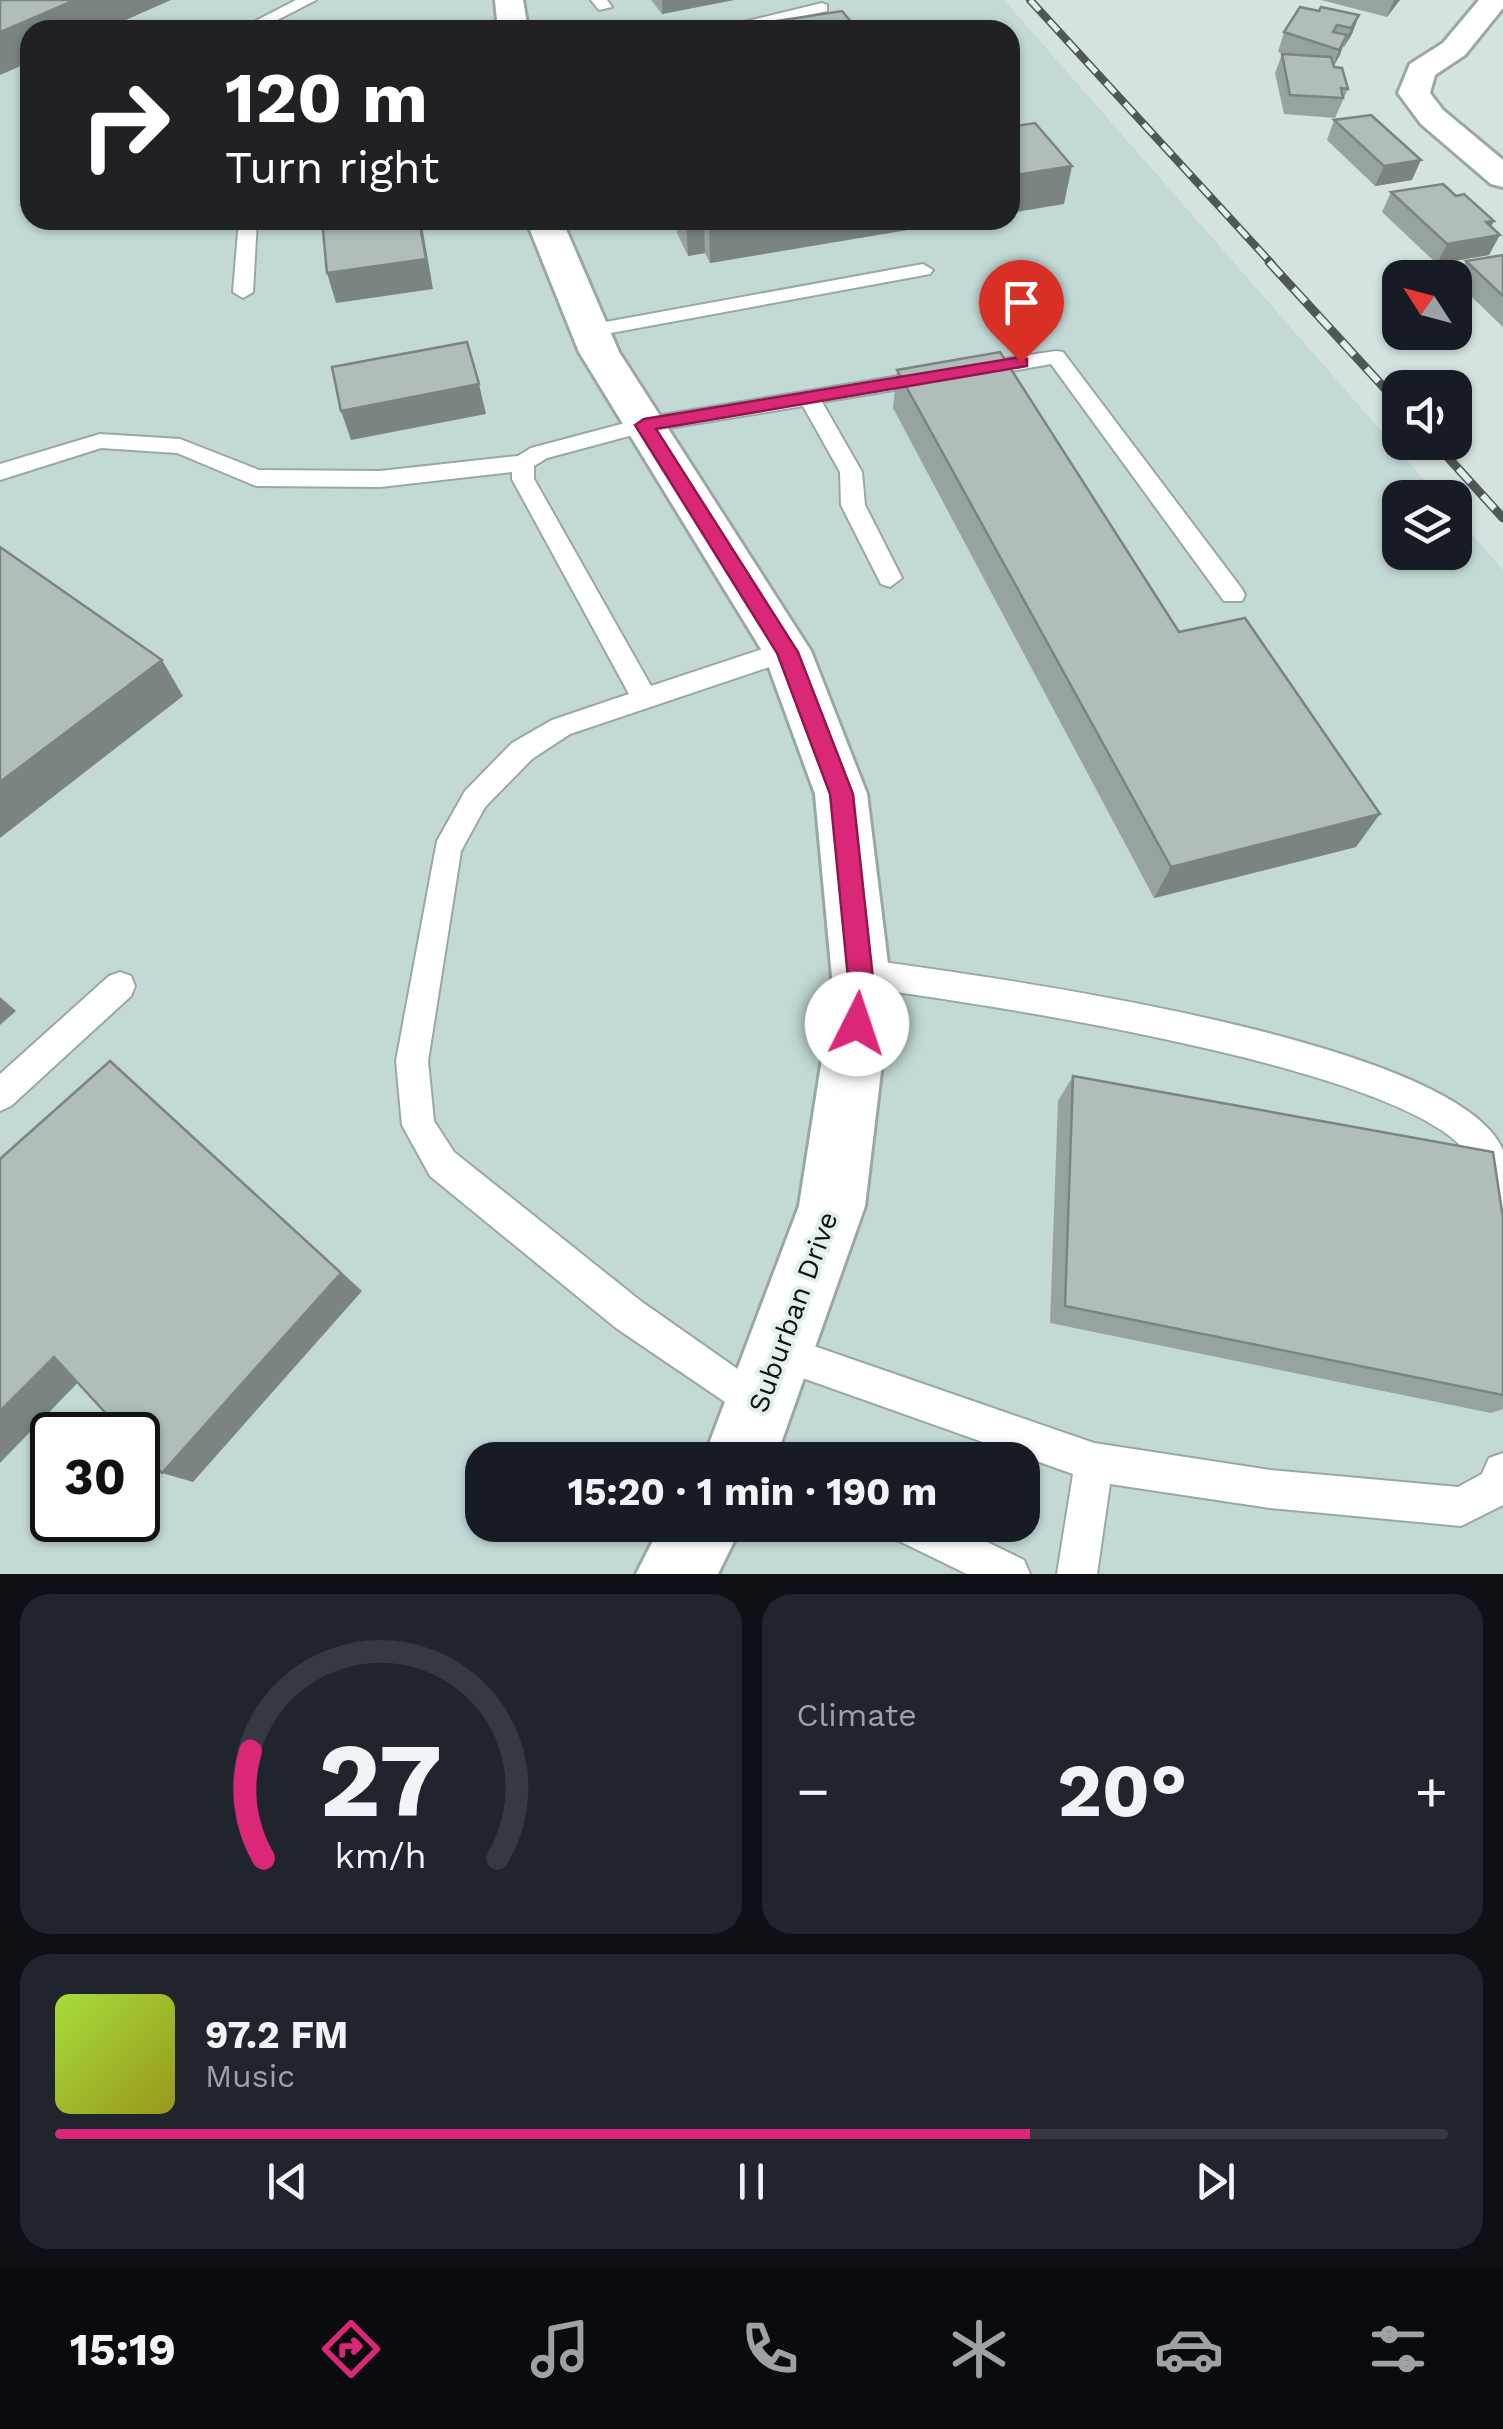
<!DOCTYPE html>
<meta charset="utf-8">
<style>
body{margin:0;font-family:"Work Sans",sans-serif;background:#20242c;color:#f1f3f6;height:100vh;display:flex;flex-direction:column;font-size:38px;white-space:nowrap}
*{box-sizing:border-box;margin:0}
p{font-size:32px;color:#9ea1a6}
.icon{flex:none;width:55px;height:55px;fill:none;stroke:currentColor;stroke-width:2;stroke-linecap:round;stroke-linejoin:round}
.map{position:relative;height:1574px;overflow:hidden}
.drawer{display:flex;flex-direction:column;gap:20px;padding:20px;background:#0d0f14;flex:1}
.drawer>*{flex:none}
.hud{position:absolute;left:20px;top:20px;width:1000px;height:210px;border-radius:30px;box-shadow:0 2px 8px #0004;background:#202124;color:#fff;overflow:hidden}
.needle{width:65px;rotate:306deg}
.tools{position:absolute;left:1382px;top:260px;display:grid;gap:20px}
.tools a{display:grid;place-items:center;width:90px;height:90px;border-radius:20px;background:#171b24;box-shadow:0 2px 8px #0004;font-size:50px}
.speed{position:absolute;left:30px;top:1412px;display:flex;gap:20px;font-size:50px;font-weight:700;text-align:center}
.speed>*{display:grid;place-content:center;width:130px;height:130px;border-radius:50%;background:#171b24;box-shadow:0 2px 8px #0004;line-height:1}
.speed .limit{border:5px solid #111;border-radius:15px;background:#fff;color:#111}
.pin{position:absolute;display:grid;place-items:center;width:85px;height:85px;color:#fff;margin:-102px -42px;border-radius:50% 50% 50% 0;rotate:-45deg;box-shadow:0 0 10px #0007}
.pin .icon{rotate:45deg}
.me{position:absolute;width:110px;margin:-55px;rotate:4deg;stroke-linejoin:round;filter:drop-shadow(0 0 8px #0008)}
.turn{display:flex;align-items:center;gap:35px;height:210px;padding:0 40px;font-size:45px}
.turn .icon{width:130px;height:130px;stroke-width:2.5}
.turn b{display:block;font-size:70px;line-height:85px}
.big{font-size:75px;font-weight:700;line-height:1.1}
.drawer .tile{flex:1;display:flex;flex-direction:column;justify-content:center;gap:15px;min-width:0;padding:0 35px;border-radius:30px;background:#20242c}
.drawer .dial{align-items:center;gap:0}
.dial svg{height:260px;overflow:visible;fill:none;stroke:#363941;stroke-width:7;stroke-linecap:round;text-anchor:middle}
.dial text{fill:#f1f3f6;stroke:none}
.song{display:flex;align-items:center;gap:30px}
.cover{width:120px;height:120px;border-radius:15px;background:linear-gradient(135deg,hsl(80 70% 55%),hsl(60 70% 35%))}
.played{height:10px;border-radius:5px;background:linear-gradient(90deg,#db2777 70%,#363941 70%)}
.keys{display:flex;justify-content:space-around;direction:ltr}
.heat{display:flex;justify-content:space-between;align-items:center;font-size:55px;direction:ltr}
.drawer .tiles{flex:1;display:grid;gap:20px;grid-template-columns:1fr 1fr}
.tile:last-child{grid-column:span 2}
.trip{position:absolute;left:465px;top:1442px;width:575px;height:100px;border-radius:30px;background:#171b24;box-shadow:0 2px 8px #0004;font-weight:700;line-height:100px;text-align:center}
.tabs{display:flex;height:160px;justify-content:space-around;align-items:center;background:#090b0e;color:#9ea1a6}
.tabs .icon{width:70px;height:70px}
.tabs .selected{color:#db2777}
.tabs b{font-size:45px;color:#f1f3f6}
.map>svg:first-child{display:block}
.built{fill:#c2d9d5;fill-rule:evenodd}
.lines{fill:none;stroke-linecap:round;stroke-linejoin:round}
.service-casing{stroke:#9aa8a5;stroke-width:4}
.minor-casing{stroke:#9aa8a5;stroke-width:6}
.service{fill:#fff;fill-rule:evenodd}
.minor{fill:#fff;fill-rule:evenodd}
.rail-far1-casing{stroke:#505857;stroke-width:8}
.rail-casing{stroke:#505857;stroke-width:9}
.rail-far1{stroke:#e2f0ed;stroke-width:5;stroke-dasharray:14;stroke-linecap:butt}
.rail{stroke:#e2f0ed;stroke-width:6;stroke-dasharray:18;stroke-linecap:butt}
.wall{fill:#97a3a1}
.shaded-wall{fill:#7b8483}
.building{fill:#b0bdbb;stroke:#7b8483;stroke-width:2.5}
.route{fill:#db2777;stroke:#8e194d;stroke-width:2.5}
.labels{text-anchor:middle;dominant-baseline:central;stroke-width:8;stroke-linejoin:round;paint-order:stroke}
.street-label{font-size:28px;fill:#0d1211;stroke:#e2f0ed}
</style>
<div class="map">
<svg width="1503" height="1574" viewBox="0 0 1503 1574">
<rect width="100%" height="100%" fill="#d4e3e0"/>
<path class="built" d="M0,0H1004L1439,497L1400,498V552H1455V515L1503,570V1574H0ZM30,30H1010V220H30ZM52,1435H138V1520H52ZM482,1460H1022V1525H482Z"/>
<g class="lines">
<g class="service-casing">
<path id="service" d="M296,0H316L258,30H238Z
M591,0H607L612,7L599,10Z
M822,3L827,5V11L741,30H711Z
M239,220H257L253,292L243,298L233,292Z
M923,264L933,270L930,274L589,337L579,331L589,325Z
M1056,351L1063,352L1242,589L1245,595L1242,601H1224L1051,364L971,378L961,371L971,364Z
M929,371L936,373V383L822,402L862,472L865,505L902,578L890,587L881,584L841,505L840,472L803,406L644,432L547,458L534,466V479L651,686L787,641L800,651L796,658L570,734L532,759L485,807L461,851L428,1061L434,1121L454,1152L642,1302L772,1393L778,1406L772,1419L759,1425L616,1328L430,1176L402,1125L396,1061L437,841L465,791L512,743L552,720L629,694L512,479V472L380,487L256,486L177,453L101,448L0,480V464L100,434L180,439L259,470L380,471L518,456L531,448L644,418Z
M860,959C979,975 1456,1038 1503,1150V1246L1491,1241C1481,1217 1485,1183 1472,1160C1421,1067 971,1002 860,987L849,983L845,973L849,963Z
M120,972L131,976L135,986L131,996L11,1106L0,1111V1074L109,976Z
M779,1334L1094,1443L1270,1470L1458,1487L1482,1474L1489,1458L1503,1453V1505L1461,1526L1270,1508L1110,1484L1097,1574H1057L1073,1474L766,1365L761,1352L766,1339Z
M889,1525H952L1024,1560L1030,1574H967L895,1539Z"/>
</g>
<g class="minor-casing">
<path id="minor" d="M495,0H523L528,30H498Z
M1479,0H1503V8L1465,55L1435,75L1430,93L1443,110L1503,160V187L1491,184L1421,124L1398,93L1410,64L1443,43Z
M526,220H562L619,352L811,651L867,794L891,988L865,1206L775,1460H703L799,1206L833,988L815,794L764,654L579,352Z
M661,1525H742L718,1574H636Z"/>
</g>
<use href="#service" class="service"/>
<use href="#minor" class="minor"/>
<g class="rail-far1-casing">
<path id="rail-far1" d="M1030,0L1272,264"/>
</g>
<g class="rail-casing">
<path id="rail" d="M1269,262L1400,405
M1434,442L1503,518"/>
</g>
<use href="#rail-far1" class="rail-far1"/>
<use href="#rail" class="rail"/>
</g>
<path class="wall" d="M651,0H734L662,14Z
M1321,0H1400L1387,17Z
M1319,11L1359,15L1352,34L1344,47H1342L1334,65L1348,89L1335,118L1284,114L1275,73L1282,54H1286L1278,52L1284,32Z
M1334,120L1412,180L1375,186L1327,140Z
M1391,192L1456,196L1494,221L1491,227L1489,255L1437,264L1382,212Z
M676,220H967L710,263L705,253L688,256L677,233Z
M1503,255V327L1455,281L1466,261Z
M897,370L1179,632L1356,847L1154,898L893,408Z
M1073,1076L1503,1218V1409L1491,1413L1050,1323L1058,1101Z"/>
<path class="shaded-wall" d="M75,0H171L103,30H30V62L0,75V32Z
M662,0H734L662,14Z
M1394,0H1400L1387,17Z
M1359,15L1352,34L1344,47L1351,28Z
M1347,35L1340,55L1332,69L1339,50Z
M1421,160L1412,180L1375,186L1384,166Z
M1072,166L1064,204L1010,213V176Z
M419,220H421L433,289L336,303L327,273Z
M686,220H704L705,253L688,256Z
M744,220H967L710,263L709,226Z
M1494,221L1485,237L1500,235L1489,255L1437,264L1447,244L1486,222Z
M479,384L486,414L351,440L341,411Z
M162,660L183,696L0,838V782Z
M1380,814L1356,847L1154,898L1171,867Z
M0,997L16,1011L0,1025Z
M110,1061L362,1291L193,1482L162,1473Z
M54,1357L89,1371L0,1463V1411Z"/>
<path class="building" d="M0,0H75L0,32Z
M1300,7L1319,11L1321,7L1359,15L1351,28L1337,25L1333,32L1347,35L1339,50L1284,32Z
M842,11L858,30H718Z
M1282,54L1331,57L1334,67L1342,68L1348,89L1341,88L1343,98L1290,95Z
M1371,115L1421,160L1384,166L1334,120Z
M1035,123L1072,166L1010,176V127Z
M1443,184L1456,196L1464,194L1494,221L1486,222L1500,235L1447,244L1391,192Z
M322,220H419L426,259L327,273Z
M706,220H744L709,226Z
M1503,255V296L1466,261Z
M467,342L479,384L341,411L332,367Z
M1000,352L1179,632L1245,618L1380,814L1171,867L897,370Z
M0,547L162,660L0,782Z
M110,1061L341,1273L162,1473L138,1447V1435H126L54,1357L0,1411V1159Z
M1073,1076L1493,1152L1503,1218V1395L1065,1306Z"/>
<path class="route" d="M1021,357L1027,359V366L656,429L798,652L853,794L874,988L866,1033L857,1036L848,1033L844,1024L849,988L830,794L777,653L635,425L644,419Z"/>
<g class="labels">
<g class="street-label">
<text transform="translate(793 1312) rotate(-70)">Suburban Drive</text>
</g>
</g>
</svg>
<div class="tools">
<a><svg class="needle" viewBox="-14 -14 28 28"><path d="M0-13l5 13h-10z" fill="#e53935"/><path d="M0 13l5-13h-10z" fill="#9ea1a6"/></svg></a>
<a><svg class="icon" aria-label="sound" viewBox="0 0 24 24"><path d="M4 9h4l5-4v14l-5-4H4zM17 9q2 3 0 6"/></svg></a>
<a><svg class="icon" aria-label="layers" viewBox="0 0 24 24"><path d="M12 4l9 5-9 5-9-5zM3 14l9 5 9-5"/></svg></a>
</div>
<div class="speed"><div class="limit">30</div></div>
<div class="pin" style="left:1021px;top:362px;background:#d93025"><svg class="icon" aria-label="arrive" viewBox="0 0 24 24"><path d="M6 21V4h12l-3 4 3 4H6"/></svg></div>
<svg class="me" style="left:857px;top:1024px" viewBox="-20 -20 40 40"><circle r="19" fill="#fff"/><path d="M0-13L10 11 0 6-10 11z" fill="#db2777"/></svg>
<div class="trip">15:20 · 1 min · 190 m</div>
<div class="hud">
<div class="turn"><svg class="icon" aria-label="right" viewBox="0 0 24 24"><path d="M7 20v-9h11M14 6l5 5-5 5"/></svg><div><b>120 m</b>Turn right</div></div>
</div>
</div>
<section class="drawer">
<div class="tiles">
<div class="tile dial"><svg viewBox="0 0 100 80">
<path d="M14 69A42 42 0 1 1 86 69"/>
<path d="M14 69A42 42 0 0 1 10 36" stroke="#db2777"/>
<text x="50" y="56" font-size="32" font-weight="700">27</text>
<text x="50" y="72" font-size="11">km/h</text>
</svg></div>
<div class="tile"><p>Climate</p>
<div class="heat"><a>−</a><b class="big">20°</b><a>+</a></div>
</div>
<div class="tile">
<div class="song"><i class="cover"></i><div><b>97.2 FM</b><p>Music</p></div></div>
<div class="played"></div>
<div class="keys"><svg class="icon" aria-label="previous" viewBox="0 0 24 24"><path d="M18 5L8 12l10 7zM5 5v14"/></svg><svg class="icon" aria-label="pause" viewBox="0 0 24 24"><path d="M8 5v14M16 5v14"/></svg><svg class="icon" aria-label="next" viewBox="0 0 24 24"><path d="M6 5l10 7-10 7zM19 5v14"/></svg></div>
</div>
</div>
</section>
<nav class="tabs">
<b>15:19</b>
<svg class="icon selected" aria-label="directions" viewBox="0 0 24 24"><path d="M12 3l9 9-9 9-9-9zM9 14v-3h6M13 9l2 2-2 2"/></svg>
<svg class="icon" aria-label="music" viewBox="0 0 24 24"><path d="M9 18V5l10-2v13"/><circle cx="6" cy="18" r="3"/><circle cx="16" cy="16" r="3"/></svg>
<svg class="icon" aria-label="phone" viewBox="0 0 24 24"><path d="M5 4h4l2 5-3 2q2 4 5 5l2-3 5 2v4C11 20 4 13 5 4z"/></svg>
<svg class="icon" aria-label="climate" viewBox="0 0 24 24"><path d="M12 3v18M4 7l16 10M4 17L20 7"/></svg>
<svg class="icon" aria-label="car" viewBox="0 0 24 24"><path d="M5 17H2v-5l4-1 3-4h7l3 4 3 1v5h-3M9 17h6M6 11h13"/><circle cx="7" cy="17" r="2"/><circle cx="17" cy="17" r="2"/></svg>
<svg class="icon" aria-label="filters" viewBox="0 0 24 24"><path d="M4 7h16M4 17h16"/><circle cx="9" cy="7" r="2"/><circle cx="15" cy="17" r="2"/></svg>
</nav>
